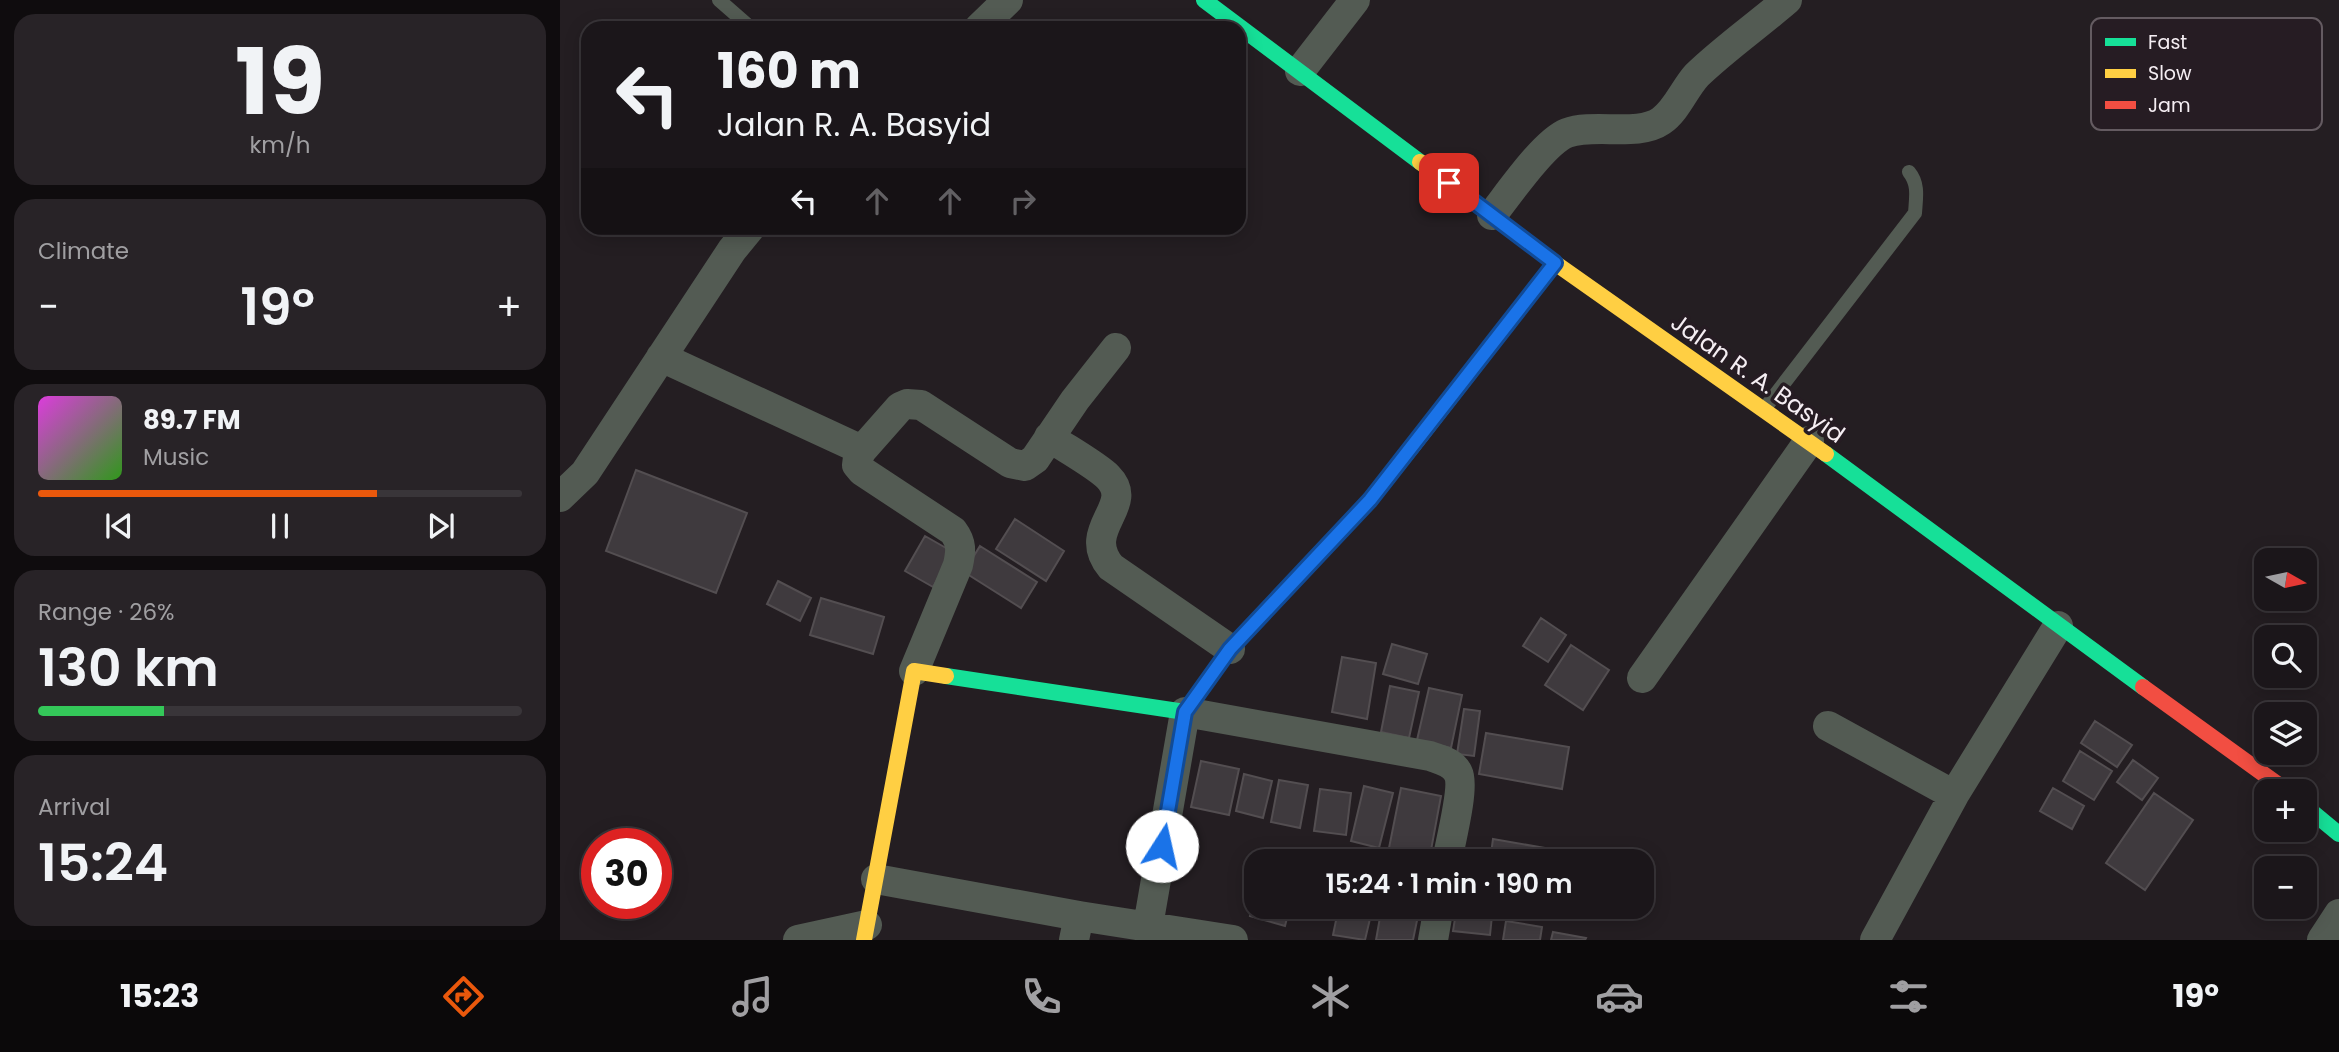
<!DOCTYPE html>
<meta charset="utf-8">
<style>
body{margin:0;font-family:Poppins,sans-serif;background:#282327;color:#f1f3f6;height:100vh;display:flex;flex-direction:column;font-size:26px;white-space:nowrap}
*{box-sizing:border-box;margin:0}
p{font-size:23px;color:#a09fa2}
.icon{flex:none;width:38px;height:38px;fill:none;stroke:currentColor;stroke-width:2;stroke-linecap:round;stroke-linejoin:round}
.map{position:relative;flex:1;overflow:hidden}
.drawer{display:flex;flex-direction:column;gap:14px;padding:14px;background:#0f0c0e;width:560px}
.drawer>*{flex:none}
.guide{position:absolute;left:21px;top:21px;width:665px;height:214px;border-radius:21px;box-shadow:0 4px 18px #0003,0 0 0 2px #393539;background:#1b161a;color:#f1f3f6;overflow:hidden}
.needle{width:46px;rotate:99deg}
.controls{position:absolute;left:1694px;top:548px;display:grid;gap:14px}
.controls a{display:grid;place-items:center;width:63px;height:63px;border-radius:14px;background:#1b161a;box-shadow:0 4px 18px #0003,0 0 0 2px #393539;font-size:35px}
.speed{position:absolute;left:21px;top:828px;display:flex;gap:14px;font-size:35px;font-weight:700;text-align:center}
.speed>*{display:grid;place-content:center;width:91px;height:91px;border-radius:50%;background:#1b161a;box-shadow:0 4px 18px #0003,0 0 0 2px #393539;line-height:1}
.speed .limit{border:10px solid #d22;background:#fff;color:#111}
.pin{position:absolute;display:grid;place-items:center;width:60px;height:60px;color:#fff;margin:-30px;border-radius:14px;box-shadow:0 4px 10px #0006}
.me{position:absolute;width:77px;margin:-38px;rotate:10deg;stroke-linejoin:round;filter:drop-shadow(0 0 5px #0008)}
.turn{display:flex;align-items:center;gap:24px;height:147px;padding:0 21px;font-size:32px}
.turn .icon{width:91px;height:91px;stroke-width:2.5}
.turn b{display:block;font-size:49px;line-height:60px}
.lanes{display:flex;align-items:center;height:66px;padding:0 21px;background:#0003;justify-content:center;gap:35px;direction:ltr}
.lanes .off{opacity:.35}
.big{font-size:52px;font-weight:600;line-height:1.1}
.drawer .tile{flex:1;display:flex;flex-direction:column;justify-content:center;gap:10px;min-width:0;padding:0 24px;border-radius:21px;background:#282327}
.drawer .dial{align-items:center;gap:0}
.dial b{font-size:91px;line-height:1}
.song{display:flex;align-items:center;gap:21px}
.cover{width:84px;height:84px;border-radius:10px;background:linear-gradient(135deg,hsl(300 70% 55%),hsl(110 70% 35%))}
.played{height:7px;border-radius:4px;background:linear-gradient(90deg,#ea580c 70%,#393539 70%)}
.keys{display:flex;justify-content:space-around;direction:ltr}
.heat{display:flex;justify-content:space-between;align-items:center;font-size:38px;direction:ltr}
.charge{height:10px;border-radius:5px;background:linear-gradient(90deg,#34c759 26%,#393539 0)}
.trip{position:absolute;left:684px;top:849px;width:410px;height:70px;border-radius:21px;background:#1b161a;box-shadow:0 4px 18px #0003,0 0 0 2px #393539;font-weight:600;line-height:70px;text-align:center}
.tabs{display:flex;height:112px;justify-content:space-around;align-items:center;background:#0b090a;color:#a09fa2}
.tabs .icon{width:49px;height:49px}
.tabs .current{color:#ea580c}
.tabs b{font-size:32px;color:#f1f3f6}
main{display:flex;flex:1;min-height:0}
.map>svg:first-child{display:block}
.building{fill:#3f3a3e;stroke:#534e51;stroke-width:2}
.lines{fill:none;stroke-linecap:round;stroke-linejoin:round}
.lane{stroke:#535b53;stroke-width:14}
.street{stroke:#535b53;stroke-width:30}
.fast{stroke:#16e098;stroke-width:16}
.slow{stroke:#ffcf43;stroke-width:16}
.jam{stroke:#f24e42;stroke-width:16}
.route-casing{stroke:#114b97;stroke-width:18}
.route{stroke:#1a73e8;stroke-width:12}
.labels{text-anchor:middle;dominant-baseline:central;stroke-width:7;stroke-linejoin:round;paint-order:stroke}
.street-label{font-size:24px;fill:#f5eef3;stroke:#261c23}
.key{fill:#261c23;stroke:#645b61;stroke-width:2}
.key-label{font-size:19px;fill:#f5eef3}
</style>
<main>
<section class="drawer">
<div class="tile dial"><b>19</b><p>km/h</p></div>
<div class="tile"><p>Climate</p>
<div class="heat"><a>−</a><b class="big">19°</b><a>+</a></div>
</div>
<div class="tile">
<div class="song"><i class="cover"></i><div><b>89.7 FM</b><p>Music</p></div></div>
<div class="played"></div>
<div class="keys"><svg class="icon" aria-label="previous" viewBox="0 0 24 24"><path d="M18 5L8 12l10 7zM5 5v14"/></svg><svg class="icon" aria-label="pause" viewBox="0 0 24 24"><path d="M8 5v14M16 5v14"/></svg><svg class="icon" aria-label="next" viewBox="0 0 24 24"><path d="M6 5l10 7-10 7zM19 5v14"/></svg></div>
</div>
<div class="tile"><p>Range · 26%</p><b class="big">130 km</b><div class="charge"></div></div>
<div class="tile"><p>Arrival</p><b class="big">15:24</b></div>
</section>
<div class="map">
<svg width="1779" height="940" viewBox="0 0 1779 940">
<rect width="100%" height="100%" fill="#241e22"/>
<path class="building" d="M76,470L187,513L156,593L46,551Z
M455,519L504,551L486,581L436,549Z
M365,536L393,552L373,587L345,571Z
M420,546L477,582L461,608L404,572Z
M218,581L251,598L240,621L207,604Z
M261,598L324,617L313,654L250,635Z
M981,618L1006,635L988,662L963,646Z
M832,644L867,654L858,684L823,674Z
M1011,645L1049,670L1023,710L985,685Z
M782,657L816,663L807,719L772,712Z
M830,686L859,692L849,738L821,732Z
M869,688L902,695L891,748L857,740Z
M904,709L920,711L914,756L897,754Z
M1535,721L1572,745L1557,767L1521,743Z
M926,733L1009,747L1002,789L919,774Z
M1520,751L1552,771L1534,800L1503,781Z
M1573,760L1598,778L1582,800L1557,782Z
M641,761L679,769L669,815L631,807Z
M684,774L712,781L703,818L676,811Z
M719,780L748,785L740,828L711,822Z
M804,786L833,793L819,848L791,841Z
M841,788L881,796L869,861H840L827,858Z
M1493,788L1524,806L1512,829L1480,811Z
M760,789L791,793L786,835L754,831Z
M1594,793L1633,820L1585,890L1546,863Z
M933,839L1008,852L1006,861H930Z
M696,893V906H730L725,926L690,916Z
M779,906H813L805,940L773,935Z
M822,906H860L853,940H816Z
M897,906H933L930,935L893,931Z
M944,906H974L973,917L943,912Z
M946,921L982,927L980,940H943Z
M993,932L1026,938L1025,940H991Z"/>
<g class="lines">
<path class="lane" d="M159,0L191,28
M1205,408L1355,213C1356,198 1359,184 1349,172"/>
<path class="street" d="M419,28L448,0
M740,71L795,0
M932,215C948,195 984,142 1007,133C1034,123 1078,137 1101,121C1117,110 1124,89 1137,75C1165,48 1198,25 1227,0
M101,357L302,450L298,457L297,465L302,471L393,531C402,543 401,551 398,565L354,671
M489,437C505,448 536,465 548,477C577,506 519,529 551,567L670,649
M302,450L340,407L347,404L361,405L450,463L465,466L475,459L515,400L556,348
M0,497L25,473L172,250L190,228
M1082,678L1249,441
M1268,726L1394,795
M316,879L519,916L673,940
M588,926L625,712L870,756C881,760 893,762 898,773C905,786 890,844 887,861
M238,940L307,925
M514,940L519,916
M873,940L879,906
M1315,940L1394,795L1498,626
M1762,940L1779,914"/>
<path class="fast" d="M644,0L860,162
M1266,454L1583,687
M386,676L625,712L670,649L810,500L852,447
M1745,806L1779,834"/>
<path class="slow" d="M860,162L995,263L1266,454
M852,447L995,263
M304,940L354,671L386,676"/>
<path class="jam" d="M1583,687L1727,791"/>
</g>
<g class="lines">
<g class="route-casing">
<path id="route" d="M602,846L625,712L670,649L810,500L995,263L889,183"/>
</g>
<use href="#route" class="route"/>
</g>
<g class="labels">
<g class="street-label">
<text transform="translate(1198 378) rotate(35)">Jalan R. A. Basyid</text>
</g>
</g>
<rect x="1531" y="18" width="231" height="112" rx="10" class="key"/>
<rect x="1545" y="38" width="31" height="8" fill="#16e098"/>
<rect x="1545" y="69" width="31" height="9" fill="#ffcf43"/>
<rect x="1545" y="101" width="31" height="8" fill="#f24e42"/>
<g class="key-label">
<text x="1588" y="49">Fast</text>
<text x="1588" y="80">Slow</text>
<text x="1588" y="112">Jam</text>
</g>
</svg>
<div class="controls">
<a><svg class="needle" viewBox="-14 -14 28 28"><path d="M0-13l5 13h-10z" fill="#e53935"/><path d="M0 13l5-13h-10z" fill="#a09fa2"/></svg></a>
<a><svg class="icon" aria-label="search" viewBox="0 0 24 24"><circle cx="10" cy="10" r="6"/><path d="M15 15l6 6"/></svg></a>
<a><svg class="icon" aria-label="layers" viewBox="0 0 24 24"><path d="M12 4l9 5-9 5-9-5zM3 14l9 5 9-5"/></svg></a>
<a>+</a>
<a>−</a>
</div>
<div class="speed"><div class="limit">30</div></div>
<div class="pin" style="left:889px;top:183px;background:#d93025"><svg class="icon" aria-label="arrive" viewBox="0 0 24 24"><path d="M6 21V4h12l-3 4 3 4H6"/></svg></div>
<svg class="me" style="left:602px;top:846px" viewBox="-20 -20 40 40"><circle r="19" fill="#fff"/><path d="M0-13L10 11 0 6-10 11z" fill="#1a73e8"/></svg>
<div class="trip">15:24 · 1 min · 190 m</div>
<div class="guide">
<div class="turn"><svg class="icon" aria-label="left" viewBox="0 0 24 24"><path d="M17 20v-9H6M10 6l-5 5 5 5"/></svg><div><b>160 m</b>Jalan R. A. Basyid</div></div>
<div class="lanes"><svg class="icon" aria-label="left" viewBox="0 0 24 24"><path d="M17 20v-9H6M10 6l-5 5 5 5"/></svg><svg class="icon off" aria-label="ahead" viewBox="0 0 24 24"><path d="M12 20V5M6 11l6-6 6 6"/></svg><svg class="icon off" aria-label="ahead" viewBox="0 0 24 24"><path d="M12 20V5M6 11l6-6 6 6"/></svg><svg class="icon off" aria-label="right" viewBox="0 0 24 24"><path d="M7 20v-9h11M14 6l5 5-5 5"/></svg></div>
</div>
</div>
</main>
<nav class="tabs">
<b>15:23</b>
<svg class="icon current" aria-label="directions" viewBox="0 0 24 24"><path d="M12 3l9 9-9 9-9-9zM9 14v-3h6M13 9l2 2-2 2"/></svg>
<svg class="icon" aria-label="music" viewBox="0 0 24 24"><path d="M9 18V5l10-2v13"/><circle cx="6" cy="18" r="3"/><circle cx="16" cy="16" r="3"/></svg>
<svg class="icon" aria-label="phone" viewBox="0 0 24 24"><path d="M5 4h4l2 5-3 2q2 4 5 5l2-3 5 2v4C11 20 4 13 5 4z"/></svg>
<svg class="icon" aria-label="climate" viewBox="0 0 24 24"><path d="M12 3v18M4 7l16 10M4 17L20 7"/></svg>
<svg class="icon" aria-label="car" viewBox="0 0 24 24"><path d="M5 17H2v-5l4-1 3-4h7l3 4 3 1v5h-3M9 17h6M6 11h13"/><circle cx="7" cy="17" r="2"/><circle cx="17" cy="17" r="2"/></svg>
<svg class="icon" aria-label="filters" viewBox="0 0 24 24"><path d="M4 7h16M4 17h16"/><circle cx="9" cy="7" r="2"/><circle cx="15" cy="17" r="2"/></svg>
<b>19°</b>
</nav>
